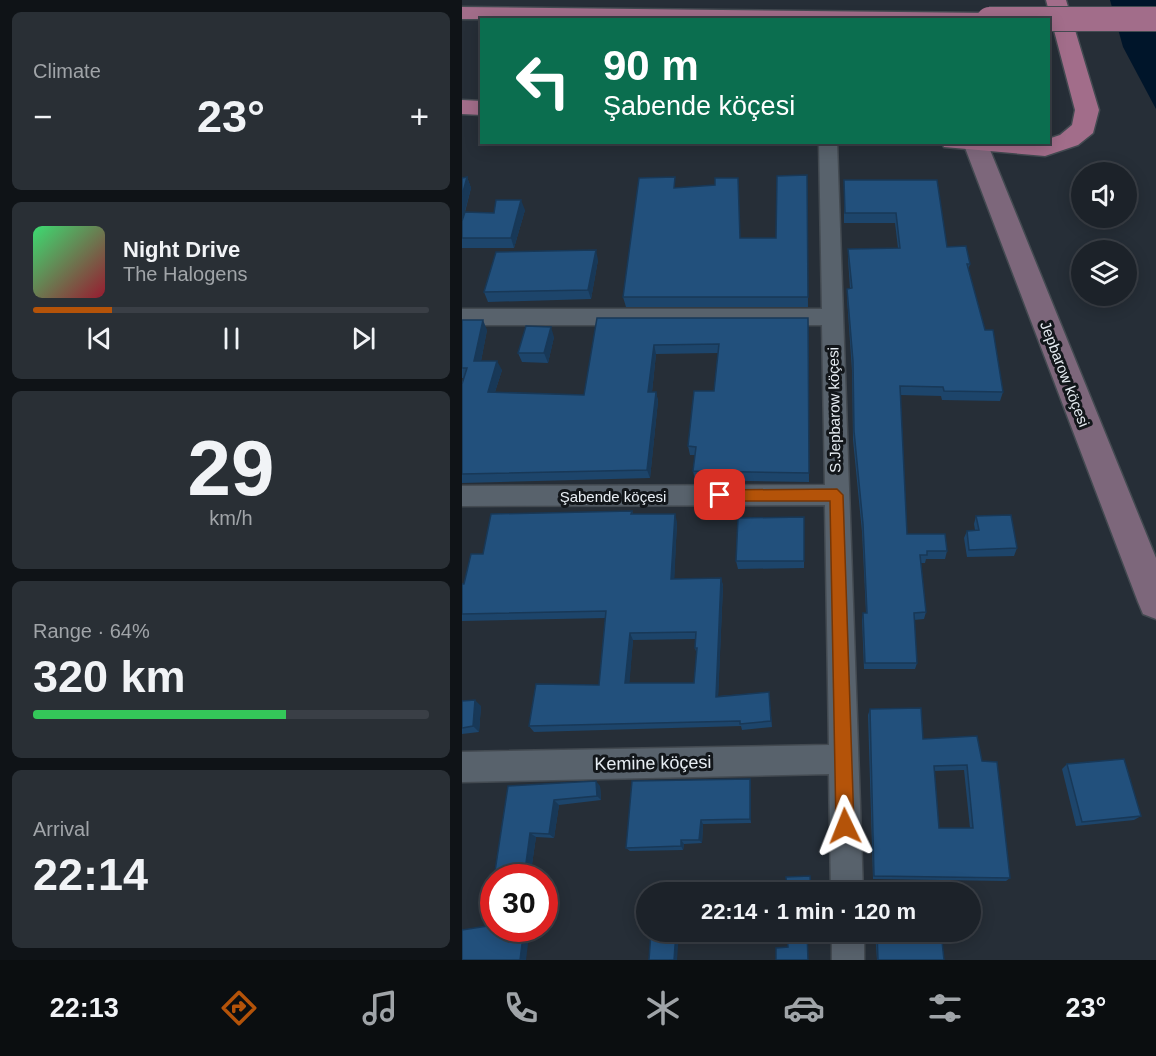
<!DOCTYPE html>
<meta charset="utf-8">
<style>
body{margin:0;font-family:Helvetica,sans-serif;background:#292f35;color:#f1f3f6;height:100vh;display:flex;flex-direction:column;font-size:22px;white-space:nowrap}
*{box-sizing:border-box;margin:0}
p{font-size:20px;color:#a0a4a8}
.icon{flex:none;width:33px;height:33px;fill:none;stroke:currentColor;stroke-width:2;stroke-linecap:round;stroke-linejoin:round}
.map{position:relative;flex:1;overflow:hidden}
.side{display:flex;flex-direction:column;gap:12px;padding:12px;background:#0f1317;width:462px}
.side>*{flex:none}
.banner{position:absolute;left:18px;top:18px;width:570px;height:126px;border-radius:0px;box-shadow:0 3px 15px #0003,0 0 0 2px #3a3f46;background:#0b6e4f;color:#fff;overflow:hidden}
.tools{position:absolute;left:609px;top:162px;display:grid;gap:12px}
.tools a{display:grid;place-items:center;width:66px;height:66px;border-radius:50%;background:#1c2229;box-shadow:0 3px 15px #0003,0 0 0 2px #3a3f46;font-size:30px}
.speed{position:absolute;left:18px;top:864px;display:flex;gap:12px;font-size:30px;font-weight:700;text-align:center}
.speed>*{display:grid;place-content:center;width:78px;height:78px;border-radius:50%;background:#1c2229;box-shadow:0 3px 15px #0003,0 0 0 2px #3a3f46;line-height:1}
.speed .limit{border:9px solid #d22;background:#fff;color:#111}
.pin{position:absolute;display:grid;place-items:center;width:51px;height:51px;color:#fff;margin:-26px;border-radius:12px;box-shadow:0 3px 9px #0006}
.me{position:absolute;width:66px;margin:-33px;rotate:358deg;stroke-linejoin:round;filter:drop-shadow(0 0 4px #0008)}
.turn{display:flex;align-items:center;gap:21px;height:126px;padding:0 24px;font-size:27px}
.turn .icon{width:78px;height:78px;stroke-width:2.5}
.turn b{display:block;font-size:42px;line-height:51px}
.big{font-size:45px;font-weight:700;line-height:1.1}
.side .widget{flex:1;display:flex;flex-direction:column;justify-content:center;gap:9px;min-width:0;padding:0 21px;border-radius:9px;background:#292f35}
.side .dial{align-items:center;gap:0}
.dial b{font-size:78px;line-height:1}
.song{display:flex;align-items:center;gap:18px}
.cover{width:72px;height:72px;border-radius:9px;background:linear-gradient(135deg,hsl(140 70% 55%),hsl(350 70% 35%))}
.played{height:6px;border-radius:3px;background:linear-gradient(90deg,#b45309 20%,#3a3f46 20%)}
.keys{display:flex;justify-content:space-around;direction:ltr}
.heat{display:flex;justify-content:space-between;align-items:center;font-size:33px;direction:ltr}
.charge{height:9px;border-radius:4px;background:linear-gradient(90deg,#34c759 64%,#3a3f46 0)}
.trip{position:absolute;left:174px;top:882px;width:345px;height:60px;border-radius:30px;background:#1c2229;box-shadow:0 3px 15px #0003,0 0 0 2px #3a3f46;font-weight:700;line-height:60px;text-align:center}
.menu{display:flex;height:96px;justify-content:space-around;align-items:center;background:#0b0e10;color:#a0a4a8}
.menu .icon{width:42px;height:42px}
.menu .current{color:#b45309}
.menu b{font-size:27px;color:#f1f3f6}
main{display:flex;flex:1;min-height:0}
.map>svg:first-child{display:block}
.water{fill:#00152a}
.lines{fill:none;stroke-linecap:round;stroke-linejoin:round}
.street-casing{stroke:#434a51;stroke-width:3}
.secondary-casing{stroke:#434a51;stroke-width:3}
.primary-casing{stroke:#434a51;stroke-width:3}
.street{fill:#58626c;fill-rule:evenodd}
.secondary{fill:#7d677b;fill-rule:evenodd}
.primary{fill:#a26d8a;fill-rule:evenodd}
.primary-bridge-casing{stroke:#434a51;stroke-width:26;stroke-linecap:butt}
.primary-bridge{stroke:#a26d8a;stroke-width:24}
.wall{fill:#1d456b;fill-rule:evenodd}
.shaded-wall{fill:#183857}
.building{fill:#22507c;stroke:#183857;stroke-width:1.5;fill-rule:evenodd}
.route{fill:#b45309;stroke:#753606;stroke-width:1.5}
.labels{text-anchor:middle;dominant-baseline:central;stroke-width:6;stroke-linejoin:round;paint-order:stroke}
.street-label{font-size:15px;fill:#e7edf3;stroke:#12161a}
.near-street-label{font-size:18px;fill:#e7edf3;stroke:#12161a}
</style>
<main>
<section class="side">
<div class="widget"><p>Climate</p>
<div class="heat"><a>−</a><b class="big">23°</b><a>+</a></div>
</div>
<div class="widget">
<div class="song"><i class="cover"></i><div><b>Night Drive</b><p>The Halogens</p></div></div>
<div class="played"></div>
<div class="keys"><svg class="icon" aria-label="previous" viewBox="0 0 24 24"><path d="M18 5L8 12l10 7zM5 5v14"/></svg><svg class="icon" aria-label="pause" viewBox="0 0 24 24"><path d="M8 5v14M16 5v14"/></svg><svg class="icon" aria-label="next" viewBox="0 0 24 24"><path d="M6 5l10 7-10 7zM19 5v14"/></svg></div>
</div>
<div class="widget dial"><b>29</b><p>km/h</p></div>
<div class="widget"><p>Range · 64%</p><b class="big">320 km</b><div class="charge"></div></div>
<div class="widget"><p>Arrival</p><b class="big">22:14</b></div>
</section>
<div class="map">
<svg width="694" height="960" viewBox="0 0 694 960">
<rect width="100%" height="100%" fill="#262e37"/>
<path class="water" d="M648,0H694V109L661,47Z"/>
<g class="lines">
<g class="street-casing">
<path id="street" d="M357,142H375L401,892H369L367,774L0,782V752L367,745L363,505L0,506V486L363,485L360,325H0V309H360Z
M370,932H402V960H370Z"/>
</g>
<g class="secondary-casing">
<path id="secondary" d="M503,142H525L526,145L694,558V619L681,614L676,602L502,145Z"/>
</g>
<g class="primary-casing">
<path id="primary" d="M584,0H604L637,110L631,133L616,145L583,156L482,147L479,142H586V139L598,135L610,125L613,110Z
M0,7L527,13L535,14L538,19H0Z
M0,100L20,101V115L0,114Z"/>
</g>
<use href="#street" class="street"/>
<use href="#secondary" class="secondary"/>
<use href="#primary" class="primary"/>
<g class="primary-bridge-casing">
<path id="primary-bridge" d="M527,19H694"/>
</g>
<use href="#primary-bridge" class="primary-bridge"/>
</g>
<path class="wall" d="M345,175L346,307H164L161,297L253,185L276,178L278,238H314Z
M5,177L9,188L2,216L63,210L52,248H0V178Z
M382,180H475L485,247L508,264L506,270L541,392L538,401L480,400L479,396L438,395L445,534L485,551L483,559H464L463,563H459L464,612L462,619L452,620L455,663L453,669H402L400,620L401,613H404L400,532L391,440L390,371L385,298V289H388L386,259V249L436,248L433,223H382Z
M136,260L129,299L26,302L22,292Z
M135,318H346L347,482L233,480L231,471L233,455H228L226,446L252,391L256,353L194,354L190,392H194L196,401L188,478L0,483V384L2,378H0V320L25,330L19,361L40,370L33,392L122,395Z
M92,337L86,363L60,362L56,353Z
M170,511L171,514L215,522L212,579L259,578L261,586L256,696L307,692L310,727L280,730L279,726L72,732L67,726L137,685L144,618L0,621V584H2L21,554ZM233,639V648L235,655L232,683H167L171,640Z
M514,516L555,548L552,556L505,557L502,538L505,531L513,530L512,524Z
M342,517V568L276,569L274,561Z
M0,701L19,706L17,732L0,734Z
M408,709L461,739L520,761L548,878L544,881L411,879L406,715ZM502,770L508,828H477L472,771Z
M605,764L679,816L672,820L614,826L600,769Z
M288,779L289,783V823L241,824L240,843L222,844L221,850L168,851L164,848Z
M46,786H138L139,800L97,805L92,838L74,837L68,878Z
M413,932H479L482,960H415Z"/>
<path class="shaded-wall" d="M5,177L9,188L0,222V196Z
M59,200L63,210L52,248L49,238Z
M134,250L136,260L129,299L126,290Z
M21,320L25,330L17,371L12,361Z
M89,327L92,337L86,363L82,353Z
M192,345L194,354L189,401L186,392Z
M35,361L40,370L30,401L26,392Z
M194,392L196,401L188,478L185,470Z
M213,514L215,522L212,587L209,579Z
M259,578L261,586L256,703L254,697Z
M168,633L171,640L167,689L163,683Z
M13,700L19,706L17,732L11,726Z
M288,779L289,783V823L288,819Z
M134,781L138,786L139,800L135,796Z
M92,800L97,805L92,838L87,834Z
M239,820L241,824L240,843L237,840Z
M68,833L74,837L68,878H62Z
M219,840L222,844L221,850L219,846Z
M62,928H68L64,960H58Z
M214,932H217L215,960H212Z"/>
<path class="building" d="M345,175L346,297H161L177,178L213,177L212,188L253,185V178H276L278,238H314L315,176Z
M5,177L0,196V178Z
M382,180H475L485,247L504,246L508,264H505L523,330H531L541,392L482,391L481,387L438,386L445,534H483L485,551H465V555H458L464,612L452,613L455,663H403L401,613H405L401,524L392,431L391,361L385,289L390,288L386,249L438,248L434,213H383Z
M34,200H59L49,238H0V221L3,212L32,213Z
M134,250L126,290L22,292L34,252Z
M135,318H346L347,473L231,471L234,447L226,446L232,391H252L257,344L192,345L186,392H194L185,470L0,474V384L5,368H0V320H21L12,361H35L26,392L122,395Z
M64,326L89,327L82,353H56Z
M170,511L169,514H213L209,579L259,578L254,697L307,692L309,721L278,724V721L67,726L74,684L137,685L144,611L0,614V584H2L9,554H21L29,514ZM234,632L233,648H235L232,683H163L168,633Z
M549,515L555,548L507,550L505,531L517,530L514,516Z
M342,517V561H274L276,518Z
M13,700L11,726L0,728V701Z
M459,708L461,739L515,736L520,761L535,762L548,878L412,876L408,709ZM505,765L511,828H477L472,766Z
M662,759L679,816L620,822L605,764Z
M288,779V819L239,820L237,840H219V846L164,848L170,781Z
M134,781L135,796L92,800L87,834L68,833L62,878H32L46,786Z
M348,876L349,892H325L324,877Z
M32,884V928H62L58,960H0V930L25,926Z
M189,932H214L212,960H187Z
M325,932H345L346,960H314V948L326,947Z
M415,932H479L482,960H416Z"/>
<path class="route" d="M375,489L381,495L392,826L389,832L383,835L377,832L374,826L368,501H258L251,495L258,490Z"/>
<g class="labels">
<g class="street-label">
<text transform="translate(603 374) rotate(69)">Jepbarow köçesi</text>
<text transform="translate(372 410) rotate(-91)">S.Jepbarow köçesi</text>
<text x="151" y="496">Şabende köçesi</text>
</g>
<g class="near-street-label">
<text transform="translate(191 763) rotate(-1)">Kemine köçesi</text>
</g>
</g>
</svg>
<div class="tools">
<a><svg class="icon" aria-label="sound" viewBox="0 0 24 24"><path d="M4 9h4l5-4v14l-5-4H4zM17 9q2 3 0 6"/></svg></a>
<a><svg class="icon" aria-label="layers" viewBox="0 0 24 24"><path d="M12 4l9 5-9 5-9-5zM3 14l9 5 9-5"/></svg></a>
</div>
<div class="speed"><div class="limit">30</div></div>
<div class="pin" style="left:258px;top:495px;background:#d93025"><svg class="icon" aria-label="arrive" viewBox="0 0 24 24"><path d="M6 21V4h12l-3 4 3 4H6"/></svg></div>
<svg class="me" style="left:383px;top:826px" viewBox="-20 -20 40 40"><path d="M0-17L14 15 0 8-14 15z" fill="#b45309" stroke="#fff" stroke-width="4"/></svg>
<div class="trip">22:14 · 1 min · 120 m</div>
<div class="banner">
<div class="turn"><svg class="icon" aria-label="left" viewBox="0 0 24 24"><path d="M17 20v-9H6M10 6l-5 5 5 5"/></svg><div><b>90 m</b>Şabende köçesi</div></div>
</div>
</div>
</main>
<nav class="menu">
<b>22:13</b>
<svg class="icon current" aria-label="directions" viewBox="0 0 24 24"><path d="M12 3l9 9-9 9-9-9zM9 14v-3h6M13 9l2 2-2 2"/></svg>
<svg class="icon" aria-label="music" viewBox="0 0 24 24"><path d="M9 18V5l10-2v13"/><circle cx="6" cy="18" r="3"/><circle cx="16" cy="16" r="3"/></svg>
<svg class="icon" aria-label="phone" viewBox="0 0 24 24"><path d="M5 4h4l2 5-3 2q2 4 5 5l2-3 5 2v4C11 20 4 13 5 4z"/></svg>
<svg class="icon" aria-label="climate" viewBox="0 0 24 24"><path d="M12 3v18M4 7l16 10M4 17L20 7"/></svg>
<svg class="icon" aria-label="car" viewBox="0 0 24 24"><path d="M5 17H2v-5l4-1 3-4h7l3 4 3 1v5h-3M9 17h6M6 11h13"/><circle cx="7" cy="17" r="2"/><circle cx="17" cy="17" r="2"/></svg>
<svg class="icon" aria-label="filters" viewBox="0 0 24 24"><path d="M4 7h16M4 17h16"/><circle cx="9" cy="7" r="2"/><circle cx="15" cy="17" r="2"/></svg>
<b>23°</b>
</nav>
